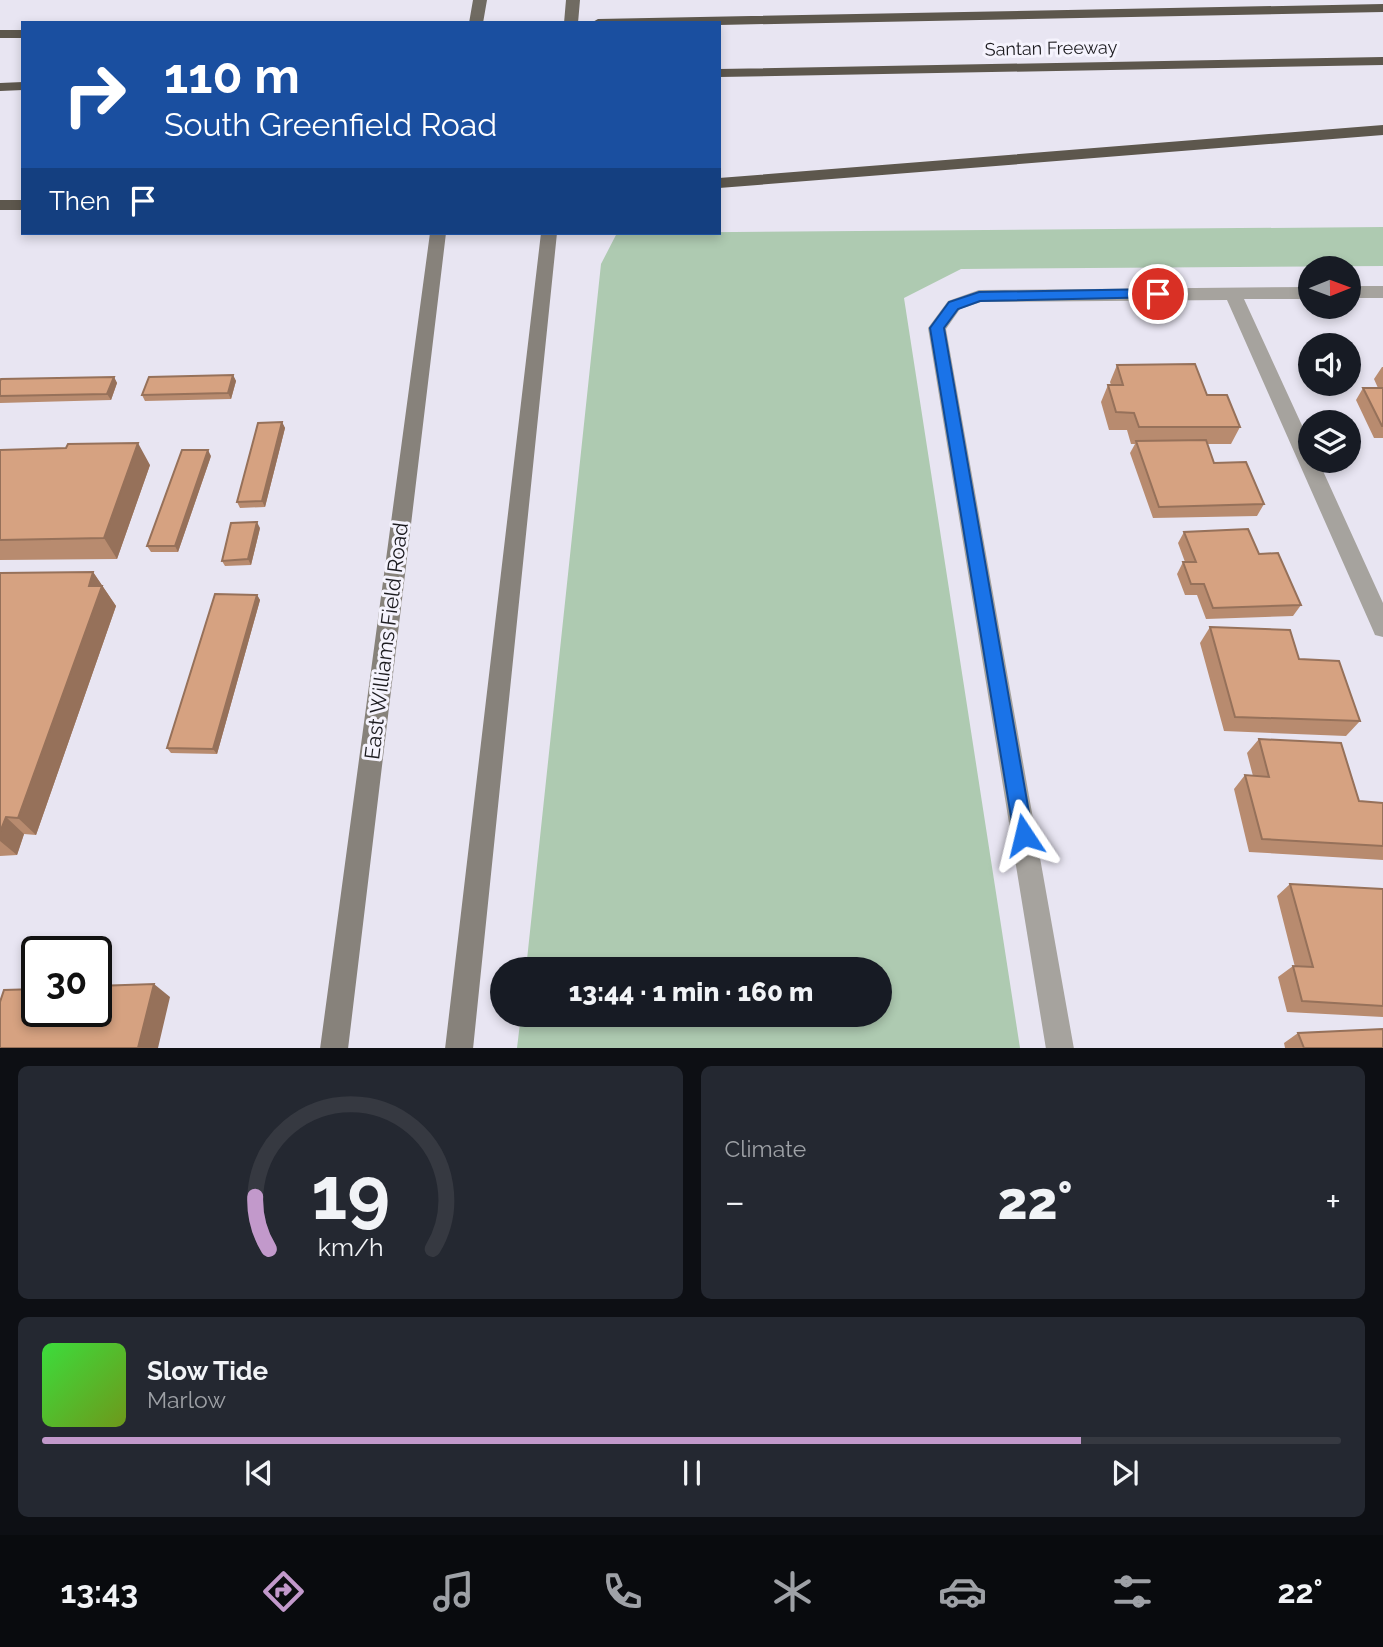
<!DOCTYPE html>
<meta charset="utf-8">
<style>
body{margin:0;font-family:Raleway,sans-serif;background:#242831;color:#f1f3f6;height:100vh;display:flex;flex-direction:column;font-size:26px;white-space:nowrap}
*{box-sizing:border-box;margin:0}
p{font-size:23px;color:#9ea1a6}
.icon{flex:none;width:38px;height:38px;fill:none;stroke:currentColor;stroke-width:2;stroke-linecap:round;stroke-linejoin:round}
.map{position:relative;height:1048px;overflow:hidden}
.side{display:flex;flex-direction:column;gap:18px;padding:18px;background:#0d0f14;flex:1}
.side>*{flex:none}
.hud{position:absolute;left:21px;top:21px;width:700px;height:214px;border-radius:0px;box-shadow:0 4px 10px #0003;background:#1a4fa0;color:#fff;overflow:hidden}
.needle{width:46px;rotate:89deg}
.controls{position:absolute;left:1298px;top:256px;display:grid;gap:14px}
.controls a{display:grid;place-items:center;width:63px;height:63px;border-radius:50%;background:#171b24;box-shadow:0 4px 10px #0003;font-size:35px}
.speed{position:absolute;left:21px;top:936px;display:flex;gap:14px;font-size:35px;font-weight:700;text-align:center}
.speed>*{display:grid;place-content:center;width:91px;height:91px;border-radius:50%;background:#171b24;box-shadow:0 4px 10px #0003;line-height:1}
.speed .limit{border:4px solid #111;border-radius:10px;background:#fff;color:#111}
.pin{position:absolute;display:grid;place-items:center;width:60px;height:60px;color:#fff;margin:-30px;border:4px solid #fff;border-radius:50%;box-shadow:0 2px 7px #0007}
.me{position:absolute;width:77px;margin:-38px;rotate:350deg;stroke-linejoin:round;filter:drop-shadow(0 0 5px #0008)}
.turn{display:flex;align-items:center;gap:24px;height:147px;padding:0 28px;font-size:32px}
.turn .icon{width:91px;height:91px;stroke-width:2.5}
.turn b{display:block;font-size:49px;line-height:60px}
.then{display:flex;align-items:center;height:66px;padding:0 28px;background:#0003;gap:14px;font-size:26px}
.big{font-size:52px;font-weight:800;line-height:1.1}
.side .card{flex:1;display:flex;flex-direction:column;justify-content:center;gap:10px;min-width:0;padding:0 24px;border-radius:10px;background:#242831}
.side .dial{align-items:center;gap:0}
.dial svg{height:182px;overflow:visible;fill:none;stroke:#363941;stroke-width:7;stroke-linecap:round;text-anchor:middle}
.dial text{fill:#f1f3f6;stroke:none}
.song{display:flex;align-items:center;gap:21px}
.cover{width:84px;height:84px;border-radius:10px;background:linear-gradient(135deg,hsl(120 70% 55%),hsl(80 70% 35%))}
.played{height:7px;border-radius:4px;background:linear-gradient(90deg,#c299cb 80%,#363941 80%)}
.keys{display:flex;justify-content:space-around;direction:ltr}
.heat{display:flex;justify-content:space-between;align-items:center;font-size:38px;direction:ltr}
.side .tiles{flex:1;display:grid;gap:18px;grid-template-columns:1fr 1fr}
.card:last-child{grid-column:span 2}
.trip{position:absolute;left:490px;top:957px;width:402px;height:70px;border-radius:35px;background:#171b24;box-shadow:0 4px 10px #0003;font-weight:800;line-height:70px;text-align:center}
.dock{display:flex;height:112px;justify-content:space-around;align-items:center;background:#090b0e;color:#9ea1a6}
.dock .icon{width:49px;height:49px}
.dock .selected{color:#c299cb}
.dock b{font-size:32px;color:#f1f3f6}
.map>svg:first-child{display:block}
.green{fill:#aecab1}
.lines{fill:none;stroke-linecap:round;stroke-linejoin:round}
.street{fill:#a6a39e;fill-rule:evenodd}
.secondary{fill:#87827b;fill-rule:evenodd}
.primary{fill:#706b62;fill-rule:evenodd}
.highway{fill:#5d574d;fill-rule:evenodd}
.wall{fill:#b88b6f}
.shaded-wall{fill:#96715a}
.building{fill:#d6a281;stroke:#96715a;stroke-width:2}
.route{fill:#1a73e8;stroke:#114b97;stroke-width:2}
.labels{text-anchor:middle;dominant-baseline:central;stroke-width:6;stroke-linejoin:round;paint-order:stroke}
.far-street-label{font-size:18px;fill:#1c1b1f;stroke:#f5f3fd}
.street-label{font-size:21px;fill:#1c1b1f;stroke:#f5f3fd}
</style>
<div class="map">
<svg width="1383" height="1049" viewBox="0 0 1383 1049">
<rect width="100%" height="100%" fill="#e8e5f2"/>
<path class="green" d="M1383,227V266L961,269L904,298L1020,1048H517L521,1015H880V970L526,969L601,264L617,233Z"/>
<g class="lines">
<path class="street" d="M1349,286H1383V298H1349Z
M1311,287V299H1244L1311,445V460H1318L1383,603V637L1375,635L1372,628L1227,300L981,302L960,309L946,329L1074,1049H1046L928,328L948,301L979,290Z"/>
<path class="secondary" d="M430,233H446L348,1049H320Z
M541,233H557L473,1049H445Z"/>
<path class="primary" d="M473,0H487L483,23H469Z
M566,0H580L578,23H564Z"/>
<path class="highway" d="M1383,4V12L719,25L591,23L598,19Z
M0,30H23V38H0Z
M1383,57V65L719,77V69Z
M23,82V90L0,91V83Z
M1383,125V135L719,188V178Z
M0,200H23V210H0Z"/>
</g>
<path class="wall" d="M1117,365L1207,395L1240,427L1231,444H1207L1214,463L1264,504L1257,516L1153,518L1130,453L1135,444H1131L1127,430H1109L1101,402L1108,385H1111L1110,382Z
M1382,367H1383V438H1374L1356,400L1363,388H1378L1374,379Z
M233,375L236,381L231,399L145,401L142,395Z
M114,377L117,383L111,400L0,403V381Z
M282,422L285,428L265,507L240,508L237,502Z
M0,450L150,465L117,559L0,560Z
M211,456L178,552H151L147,546Z
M260,528L251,565L225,566L222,561Z
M1184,532L1259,554L1301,605L1293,616L1206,619L1197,595H1185L1177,574L1183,562H1185L1178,543Z
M93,572L116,606L36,835L24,834L17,855L0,856V573Z
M257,595L260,600L217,754L171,753L167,748Z
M1210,627L1360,721L1346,736L1224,731L1200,643Z
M1259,739L1359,801L1383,803V860L1249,852L1234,789L1245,775L1253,776L1247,753Z
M1290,884L1383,889V1017L1287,1012L1278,977L1293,966L1295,967L1277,896Z
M1298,1033L1383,1048H1285L1284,1043Z"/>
<path class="shaded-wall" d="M233,375L236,381L231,399L228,393Z
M114,377L117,383L111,400L107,394Z
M282,422L285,428L265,507L262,501Z
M138,443L150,465L117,559L104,538Z
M208,450L211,456L178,552L175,546Z
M257,522L260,528L251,565L248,559Z
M93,572L116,606L36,835L18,818Z
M257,595L260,600L217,754L213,749Z
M6,817L24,834L17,855L0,841V832Z
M154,984L170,997L158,1048H138Z"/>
<path class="building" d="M1195,364L1207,395H1227L1240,427H1139L1134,413L1116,412L1108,385H1123L1117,365Z
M233,375L228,393L142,395L149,377Z
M114,377L107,394L0,396V381L1,379Z
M1363,388H1383V426H1382Z
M282,422L262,501L237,502L258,423Z
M1206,440L1214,463L1246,462L1264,504L1159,507L1136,441Z
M138,443L104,538L0,540V450L66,448L68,444Z
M182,450H208L175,546H147Z
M257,522L248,559L222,561L231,523Z
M1248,529L1259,554L1278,553L1301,605L1213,608L1204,584H1191L1183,562H1196L1184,532Z
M93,572L89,586H102L18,818L6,817L0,832V573Z
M215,594L257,595L213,749L167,748Z
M1210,627L1290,630L1299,659L1339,661L1360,721L1235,717Z
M1259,739L1341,743L1359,801L1383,803V846L1262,839L1245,775L1269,777Z
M1290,884L1383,889V1006L1302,1001L1293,966L1313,967Z
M154,984L138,1048H0V1002L4,990L37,989V1012H96V986Z
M1383,1029V1048H1304L1298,1033Z"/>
<path class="route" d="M1158,289L1164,294L1162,297L980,301L958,309L944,328L1033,835L1030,841L1024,844L1017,841L1014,835L930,328L949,302L979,292Z"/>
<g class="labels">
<g class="far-street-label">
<text transform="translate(1051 48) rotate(-1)">Santan Freeway</text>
</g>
<g class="street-label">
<text transform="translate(386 641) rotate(-83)">East Williams Field Road</text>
</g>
</g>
</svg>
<div class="controls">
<a><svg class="needle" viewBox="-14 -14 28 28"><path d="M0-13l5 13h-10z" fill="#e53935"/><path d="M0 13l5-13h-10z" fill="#9ea1a6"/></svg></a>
<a><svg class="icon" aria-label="sound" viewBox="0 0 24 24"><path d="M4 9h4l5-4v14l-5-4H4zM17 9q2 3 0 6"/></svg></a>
<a><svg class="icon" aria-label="layers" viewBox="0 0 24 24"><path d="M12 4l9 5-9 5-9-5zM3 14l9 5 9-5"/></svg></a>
</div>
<div class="speed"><div class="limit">30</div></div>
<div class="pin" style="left:1158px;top:294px;background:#d93025"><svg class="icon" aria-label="arrive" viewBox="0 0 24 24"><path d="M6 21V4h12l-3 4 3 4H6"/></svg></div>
<svg class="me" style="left:1024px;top:835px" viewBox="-20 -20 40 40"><path d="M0-17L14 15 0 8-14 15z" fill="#1a73e8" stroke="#fff" stroke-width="4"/></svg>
<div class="trip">13:44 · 1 min · 160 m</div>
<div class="hud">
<div class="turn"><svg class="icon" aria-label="right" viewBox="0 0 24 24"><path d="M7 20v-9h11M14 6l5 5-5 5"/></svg><div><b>110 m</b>South Greenfield Road</div></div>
<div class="then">Then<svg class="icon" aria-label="arrive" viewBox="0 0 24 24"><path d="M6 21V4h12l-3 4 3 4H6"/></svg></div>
</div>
</div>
<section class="side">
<div class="tiles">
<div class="card dial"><svg viewBox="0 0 100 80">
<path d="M14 69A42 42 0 1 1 86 69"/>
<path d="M14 69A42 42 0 0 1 8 46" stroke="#c299cb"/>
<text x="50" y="56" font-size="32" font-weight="700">19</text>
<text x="50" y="72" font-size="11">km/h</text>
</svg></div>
<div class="card"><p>Climate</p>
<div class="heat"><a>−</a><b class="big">22°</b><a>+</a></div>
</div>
<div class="card">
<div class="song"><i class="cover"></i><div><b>Slow Tide</b><p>Marlow</p></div></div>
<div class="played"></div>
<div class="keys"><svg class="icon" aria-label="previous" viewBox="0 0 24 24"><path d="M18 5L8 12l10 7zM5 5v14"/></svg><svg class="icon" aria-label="pause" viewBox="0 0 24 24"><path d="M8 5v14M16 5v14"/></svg><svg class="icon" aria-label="next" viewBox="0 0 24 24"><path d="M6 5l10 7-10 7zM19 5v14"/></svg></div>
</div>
</div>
</section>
<nav class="dock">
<b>13:43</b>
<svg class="icon selected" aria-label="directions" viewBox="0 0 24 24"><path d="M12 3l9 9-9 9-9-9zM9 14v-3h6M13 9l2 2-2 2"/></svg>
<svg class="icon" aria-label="music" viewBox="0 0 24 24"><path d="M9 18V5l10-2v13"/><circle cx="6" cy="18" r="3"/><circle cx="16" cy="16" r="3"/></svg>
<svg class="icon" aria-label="phone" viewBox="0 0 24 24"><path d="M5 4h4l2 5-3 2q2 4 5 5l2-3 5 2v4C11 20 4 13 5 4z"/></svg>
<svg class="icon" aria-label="climate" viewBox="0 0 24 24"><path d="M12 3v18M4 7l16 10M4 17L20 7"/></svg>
<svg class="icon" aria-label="car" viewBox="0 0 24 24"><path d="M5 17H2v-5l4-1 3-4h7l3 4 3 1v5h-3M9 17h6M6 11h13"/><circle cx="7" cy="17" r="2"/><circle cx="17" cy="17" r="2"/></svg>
<svg class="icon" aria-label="filters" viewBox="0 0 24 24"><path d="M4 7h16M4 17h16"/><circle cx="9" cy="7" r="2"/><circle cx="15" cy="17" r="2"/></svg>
<b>22°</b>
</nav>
